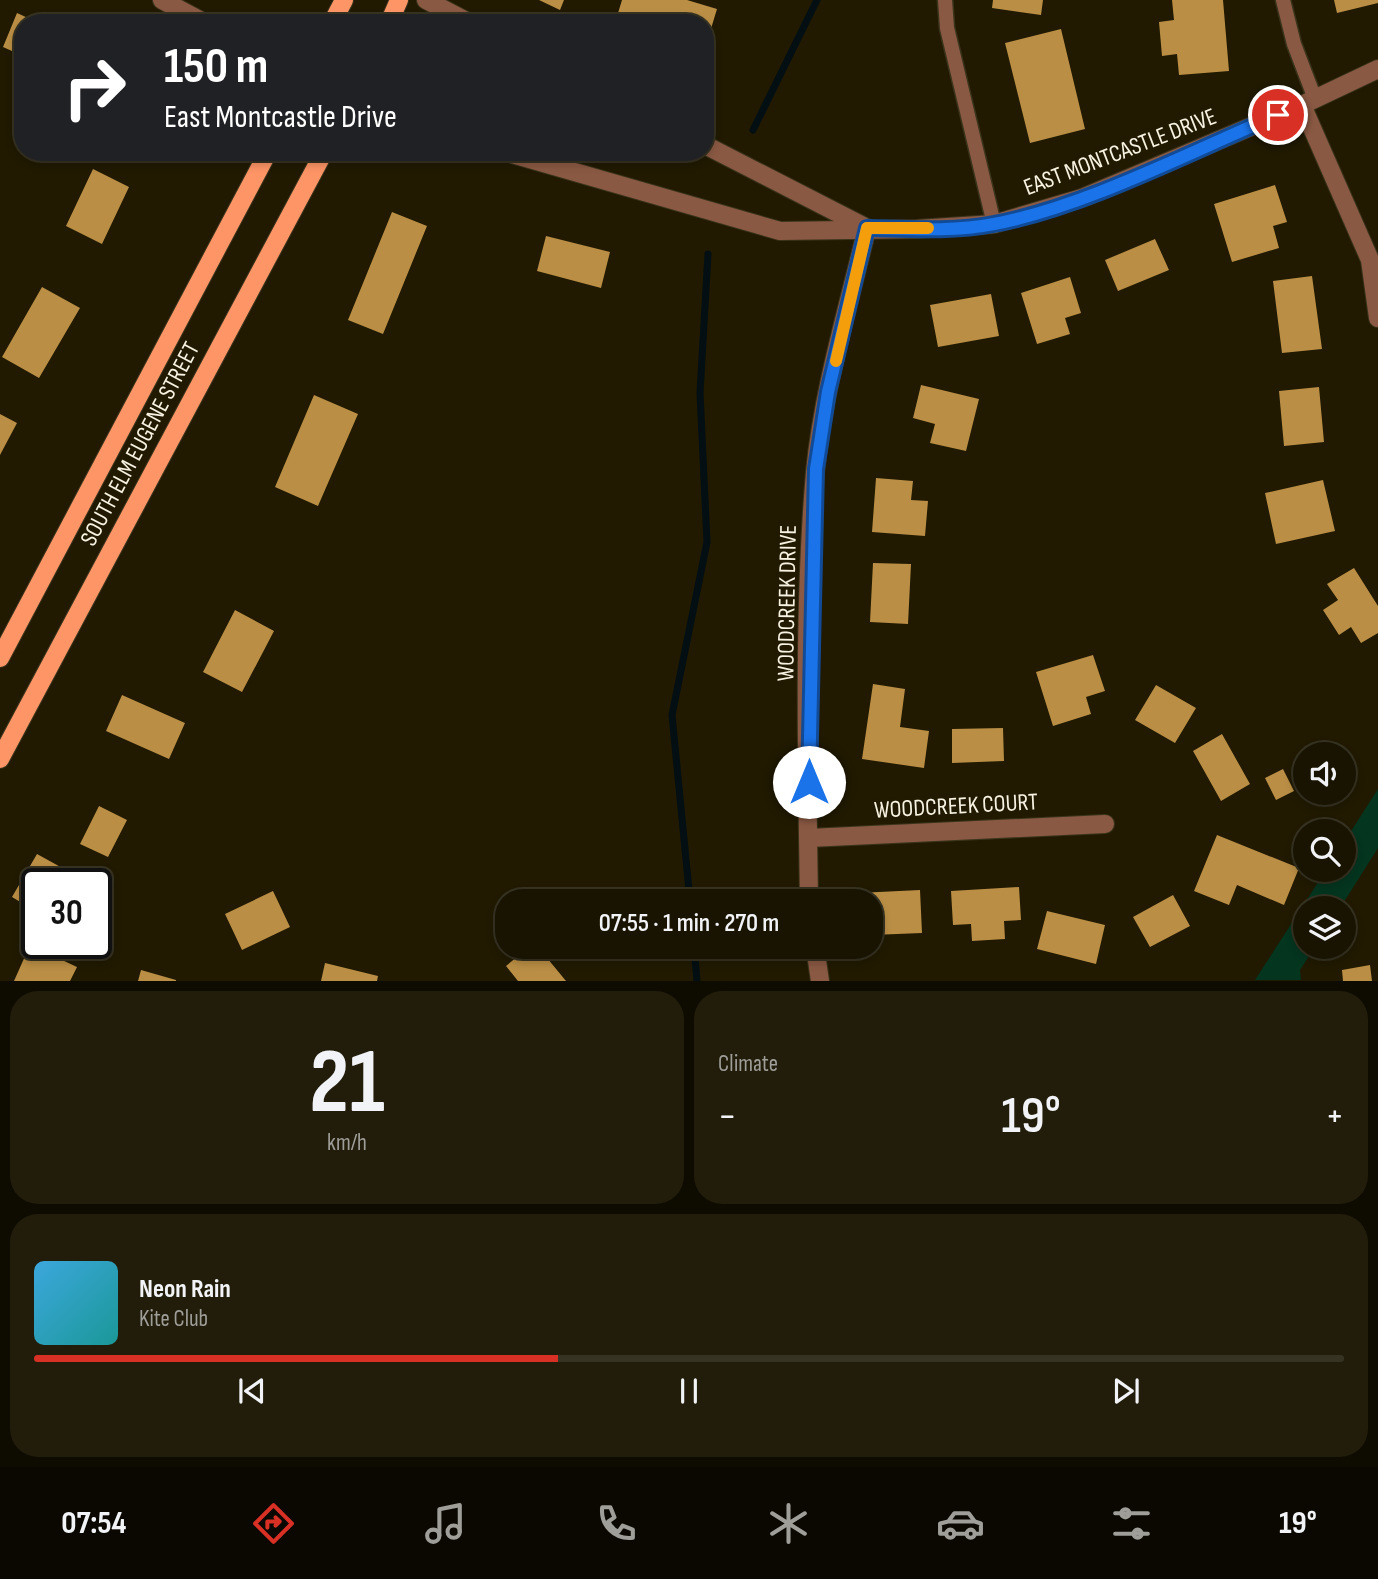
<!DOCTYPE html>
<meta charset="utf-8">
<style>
body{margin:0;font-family:"Sofia Sans Condensed",sans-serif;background:#221d0b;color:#f1f3f6;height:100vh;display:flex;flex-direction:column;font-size:26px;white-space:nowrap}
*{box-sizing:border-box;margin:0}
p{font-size:23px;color:#9f9e99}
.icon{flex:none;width:38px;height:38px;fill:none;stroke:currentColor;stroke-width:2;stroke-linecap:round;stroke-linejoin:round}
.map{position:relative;height:981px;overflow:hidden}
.sheet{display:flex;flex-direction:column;gap:10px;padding:10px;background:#0e0b01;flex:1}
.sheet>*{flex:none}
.hud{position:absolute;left:14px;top:14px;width:700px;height:147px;border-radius:28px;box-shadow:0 4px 10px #0003,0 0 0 2px #373323;background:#202124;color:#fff;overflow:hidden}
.tools{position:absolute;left:1293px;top:742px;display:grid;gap:14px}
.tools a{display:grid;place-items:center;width:63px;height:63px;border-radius:50%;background:#191401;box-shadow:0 4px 10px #0003,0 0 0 2px #373323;font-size:35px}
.speed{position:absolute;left:21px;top:868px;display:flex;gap:14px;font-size:35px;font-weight:700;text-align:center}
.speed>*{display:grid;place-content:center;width:91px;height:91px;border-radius:50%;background:#191401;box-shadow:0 4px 10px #0003,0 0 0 2px #373323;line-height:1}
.speed .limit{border:4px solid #111;border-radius:10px;background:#fff;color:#111}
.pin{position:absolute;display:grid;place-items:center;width:60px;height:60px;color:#fff;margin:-30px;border:4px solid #fff;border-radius:50%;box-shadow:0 2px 7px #0007}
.me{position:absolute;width:77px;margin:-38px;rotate:0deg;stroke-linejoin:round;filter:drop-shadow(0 0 5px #0008)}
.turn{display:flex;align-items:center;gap:24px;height:147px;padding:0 35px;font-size:32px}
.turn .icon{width:91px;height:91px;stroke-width:2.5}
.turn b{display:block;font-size:49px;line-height:60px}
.big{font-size:52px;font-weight:600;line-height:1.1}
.sheet .tile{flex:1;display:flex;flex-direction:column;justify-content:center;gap:10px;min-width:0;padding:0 24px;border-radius:28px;background:#221d0b}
.sheet .dial{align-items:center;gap:0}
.dial b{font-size:91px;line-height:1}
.song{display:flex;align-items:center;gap:21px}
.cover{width:84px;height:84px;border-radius:10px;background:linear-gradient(135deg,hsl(200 70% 55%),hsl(180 70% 35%))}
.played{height:7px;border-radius:4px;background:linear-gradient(90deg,#d93025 40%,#373323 40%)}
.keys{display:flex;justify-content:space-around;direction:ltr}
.heat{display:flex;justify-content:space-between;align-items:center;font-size:38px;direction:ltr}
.sheet .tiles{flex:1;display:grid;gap:10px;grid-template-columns:1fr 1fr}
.tile:last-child{grid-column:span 2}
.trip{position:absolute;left:495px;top:889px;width:388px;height:70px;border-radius:28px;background:#191401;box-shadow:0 4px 10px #0003,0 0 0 2px #373323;font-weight:600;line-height:70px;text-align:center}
.dock{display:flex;height:112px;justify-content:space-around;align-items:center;background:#0a0800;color:#9f9e99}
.dock .icon{width:49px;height:49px}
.dock .selected{color:#d93025}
.dock b{font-size:32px;color:#f1f3f6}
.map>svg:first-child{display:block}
.green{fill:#04351f}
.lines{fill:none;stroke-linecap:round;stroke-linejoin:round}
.stream{stroke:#030f12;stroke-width:7}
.building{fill:#ba8e45}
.lane-casing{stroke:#3b341c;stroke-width:17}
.street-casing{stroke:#3b341c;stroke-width:20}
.primary-casing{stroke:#3b341c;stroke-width:20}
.lane{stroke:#8a5943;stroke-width:14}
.street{stroke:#8a5943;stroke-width:18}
.primary{stroke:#fd9566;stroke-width:18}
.route-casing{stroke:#114b97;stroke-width:18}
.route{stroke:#1a73e8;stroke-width:12}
.slow{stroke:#f59e0b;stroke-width:12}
.labels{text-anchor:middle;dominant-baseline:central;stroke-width:7;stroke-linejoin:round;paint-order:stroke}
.street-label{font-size:24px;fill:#f7f2e2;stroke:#211a01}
</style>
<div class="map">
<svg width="1378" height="981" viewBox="0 0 1378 981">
<rect width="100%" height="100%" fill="#211a01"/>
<path class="green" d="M1378,789V848L1340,908H1306V947H1315L1300,970L1301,980H1255L1326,870H1344V842Z"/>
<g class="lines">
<path class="stream" d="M753,130L817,0
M690,901L672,715L707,542L700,393L708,254
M694,947L697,981"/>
</g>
<path class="building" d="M539,0H564L560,10Z
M622,0H687L717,9L706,45L705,23H615Z
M993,0H1043L1041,15L992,8Z
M1172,0H1223L1229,71L1179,75L1177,54L1162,56L1159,22L1174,20Z
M1334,0H1378V3L1337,13Z
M17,13L39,23H23V56L3,47Z
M1061,29L1085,129L1030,143L1005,43Z
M93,169L129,187L102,244L66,226Z
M1275,185L1287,222L1273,226L1279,248L1232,262L1214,204Z
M392,212L427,226L383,334L348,320Z
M546,236L610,252L601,288L537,271Z
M1155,239L1169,270L1118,291L1105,260Z
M1312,276L1322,349L1282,353L1273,281Z
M1070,277L1081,313L1065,318L1070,334L1037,344L1021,293Z
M42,287L80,308L39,378L2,357Z
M991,294L999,336L938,347L930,305Z
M921,385L979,399L966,451L930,443L935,424L913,418Z
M1319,387L1324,442L1284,446L1279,391Z
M314,395L358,414L318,506L275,487Z
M0,414L17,423L0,455Z
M876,478L913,481L911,500L928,501L925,536L872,532Z
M1323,480L1335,531L1276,544L1265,493Z
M873,563L911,564L908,624L870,622Z
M1354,568L1378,606V633L1361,643L1351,627L1339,635L1323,610L1338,600L1327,584Z
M235,610L274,631L242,692L203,672Z
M1093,655L1105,691L1086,697L1091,714L1053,726L1036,672Z
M873,684L905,689L900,727L929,731L924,768L862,759Z
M1156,685L1196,708L1175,743L1135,720Z
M122,695L185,723L169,759L106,731Z
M1003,728L1004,761L952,763V729Z
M1222,734L1250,784L1221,801L1193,751Z
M1283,769L1294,791L1276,800L1265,778Z
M99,806L127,820L108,857L80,844Z
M1217,835L1299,868L1284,905L1237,885L1229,905L1194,891Z
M37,854L66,870L58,884H37V912L12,897Z
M1019,887L1021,920L1004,921L1005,939L972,941L971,924L953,925L951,891Z
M920,890L922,933L872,935V901H859L858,893Z
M273,891L290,927L242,950L225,914Z
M1173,895L1190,926L1150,947L1133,917Z
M1047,911L1105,925L1096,964L1037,949Z
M30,945L77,967L70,981H14Z
M529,947H538L566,981H518L506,966Z
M325,963L378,976L377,981H321Z
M1370,965L1372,981H1343L1342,970Z
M141,970L176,980V981H138Z"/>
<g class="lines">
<g class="lane-casing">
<path id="lane" d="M945,0L947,28L994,224
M1283,0L1294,44L1315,99"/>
</g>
<g class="street-casing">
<path id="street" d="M162,0L205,23
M426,0L470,23
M1302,105L1370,260L1378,318
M705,145L863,226
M505,152L780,231L917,229L994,224L1082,198L1302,105L1378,69
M809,838L1105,824
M809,901C807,761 803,611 815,472C823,390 848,308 867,228
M815,947L820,981"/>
</g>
<g class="primary-casing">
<path id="primary" d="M332,23L344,0
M389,23L399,0
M0,658L268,152
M0,759L324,152"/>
</g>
<use href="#lane" class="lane"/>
<use href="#street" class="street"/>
<use href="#primary" class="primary"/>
</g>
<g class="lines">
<g class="route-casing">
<path id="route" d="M809,782L816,469L828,392L867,228C908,229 953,232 994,224C1085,207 1192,151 1278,115"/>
</g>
<use href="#route" class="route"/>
<path class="slow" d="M836,361L867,228H928"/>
</g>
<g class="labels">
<g class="street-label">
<text transform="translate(1120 152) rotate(-21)">EAST MONTCASTLE DRIVE</text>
<text transform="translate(140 444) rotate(-62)">SOUTH ELM EUGENE STREET</text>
<text transform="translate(787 603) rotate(-89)">WOODCREEK DRIVE</text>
<text transform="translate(956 806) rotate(-3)">WOODCREEK COURT</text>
</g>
</g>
</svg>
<div class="tools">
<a><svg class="icon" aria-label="sound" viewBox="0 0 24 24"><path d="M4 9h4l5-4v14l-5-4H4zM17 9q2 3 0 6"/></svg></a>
<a><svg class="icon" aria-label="search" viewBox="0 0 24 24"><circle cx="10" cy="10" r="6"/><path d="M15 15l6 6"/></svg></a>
<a><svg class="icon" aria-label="layers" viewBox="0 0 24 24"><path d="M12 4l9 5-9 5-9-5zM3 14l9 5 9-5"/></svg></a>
</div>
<div class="speed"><div class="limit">30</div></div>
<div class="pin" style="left:1278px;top:115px;background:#d93025"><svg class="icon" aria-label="arrive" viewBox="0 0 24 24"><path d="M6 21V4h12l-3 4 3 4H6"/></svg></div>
<svg class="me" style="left:809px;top:782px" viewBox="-20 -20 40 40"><circle r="19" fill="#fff"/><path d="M0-13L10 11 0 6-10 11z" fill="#1a73e8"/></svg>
<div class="trip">07:55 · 1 min · 270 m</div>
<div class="hud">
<div class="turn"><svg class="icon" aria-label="right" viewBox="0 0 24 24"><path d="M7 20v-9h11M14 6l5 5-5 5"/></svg><div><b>150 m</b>East Montcastle Drive</div></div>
</div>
</div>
<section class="sheet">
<div class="tiles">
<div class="tile dial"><b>21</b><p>km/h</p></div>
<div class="tile"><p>Climate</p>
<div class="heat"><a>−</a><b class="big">19°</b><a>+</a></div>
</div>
<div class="tile">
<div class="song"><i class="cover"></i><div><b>Neon Rain</b><p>Kite Club</p></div></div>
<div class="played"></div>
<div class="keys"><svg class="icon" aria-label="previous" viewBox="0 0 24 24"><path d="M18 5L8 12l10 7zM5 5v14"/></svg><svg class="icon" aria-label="pause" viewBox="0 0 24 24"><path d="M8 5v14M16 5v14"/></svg><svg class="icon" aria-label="next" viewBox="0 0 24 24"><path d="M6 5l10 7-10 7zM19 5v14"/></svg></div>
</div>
</div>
</section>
<nav class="dock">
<b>07:54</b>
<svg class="icon selected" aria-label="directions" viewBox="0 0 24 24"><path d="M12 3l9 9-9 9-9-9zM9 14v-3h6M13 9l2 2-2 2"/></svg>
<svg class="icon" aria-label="music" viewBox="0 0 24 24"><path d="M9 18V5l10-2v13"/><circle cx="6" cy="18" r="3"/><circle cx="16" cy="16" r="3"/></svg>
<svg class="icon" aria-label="phone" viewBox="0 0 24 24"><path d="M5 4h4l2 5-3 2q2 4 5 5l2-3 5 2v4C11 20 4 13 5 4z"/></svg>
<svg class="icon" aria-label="climate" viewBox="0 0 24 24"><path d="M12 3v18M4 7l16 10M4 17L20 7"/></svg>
<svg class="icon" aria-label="car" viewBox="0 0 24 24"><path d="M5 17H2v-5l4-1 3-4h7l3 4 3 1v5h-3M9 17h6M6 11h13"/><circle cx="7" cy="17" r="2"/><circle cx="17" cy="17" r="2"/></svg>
<svg class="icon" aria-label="filters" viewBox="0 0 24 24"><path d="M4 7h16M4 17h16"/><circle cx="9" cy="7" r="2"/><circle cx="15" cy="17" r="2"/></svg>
<b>19°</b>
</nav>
